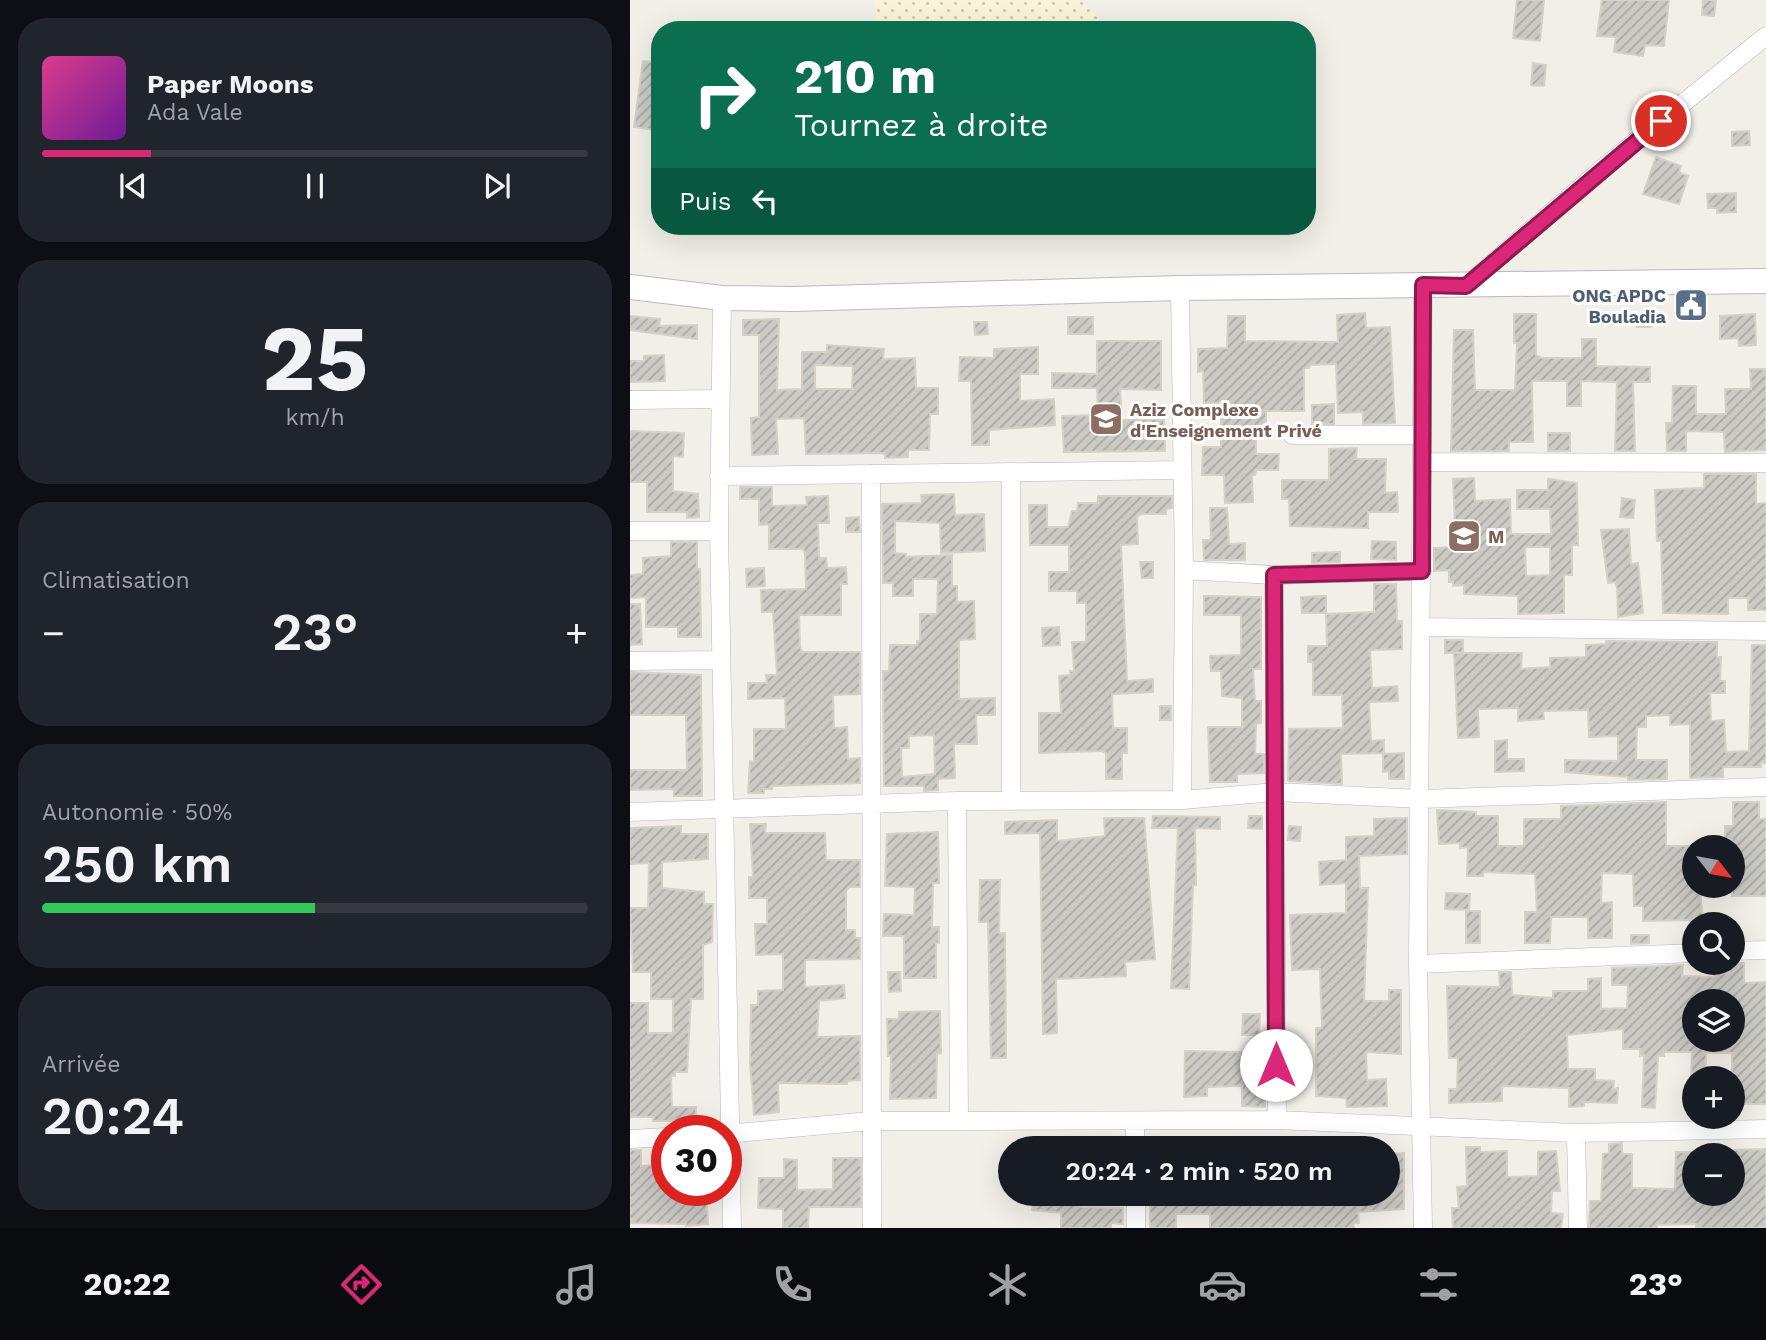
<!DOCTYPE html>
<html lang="fr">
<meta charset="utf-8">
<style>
body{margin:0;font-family:"Work Sans",sans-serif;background:#20242c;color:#f1f3f6;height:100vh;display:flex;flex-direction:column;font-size:26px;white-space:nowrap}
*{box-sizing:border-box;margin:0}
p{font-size:23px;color:#9ea1a6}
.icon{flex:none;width:38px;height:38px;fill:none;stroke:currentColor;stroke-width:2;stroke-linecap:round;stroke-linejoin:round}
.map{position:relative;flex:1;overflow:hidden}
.panel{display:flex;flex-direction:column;gap:18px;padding:18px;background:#0d0f14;width:630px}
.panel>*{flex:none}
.guide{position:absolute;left:21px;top:21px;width:665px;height:214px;border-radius:28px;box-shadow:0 7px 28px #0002;background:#0b6e4f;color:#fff;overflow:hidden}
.needle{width:46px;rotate:121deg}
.fabs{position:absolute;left:1052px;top:835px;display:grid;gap:14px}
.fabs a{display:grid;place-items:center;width:63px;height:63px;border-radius:50%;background:#171b24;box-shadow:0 7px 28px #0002;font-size:35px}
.speed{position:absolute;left:21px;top:1115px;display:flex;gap:14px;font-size:35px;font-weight:700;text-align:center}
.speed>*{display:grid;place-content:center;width:91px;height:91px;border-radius:50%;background:#171b24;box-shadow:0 7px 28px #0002;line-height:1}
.speed .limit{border:10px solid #d22;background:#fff;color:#111}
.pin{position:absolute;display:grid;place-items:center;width:60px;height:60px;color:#fff;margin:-30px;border:4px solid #fff;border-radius:50%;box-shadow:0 2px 7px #0007}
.me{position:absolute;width:77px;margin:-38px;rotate:0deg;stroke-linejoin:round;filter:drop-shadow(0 0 5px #0008)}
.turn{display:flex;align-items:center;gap:24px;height:147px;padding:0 28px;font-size:32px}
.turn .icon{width:91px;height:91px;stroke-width:2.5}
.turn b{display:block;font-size:49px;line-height:60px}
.then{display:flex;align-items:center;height:66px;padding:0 28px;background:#0003;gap:14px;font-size:26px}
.big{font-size:52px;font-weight:600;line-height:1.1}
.panel .tile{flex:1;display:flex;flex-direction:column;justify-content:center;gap:10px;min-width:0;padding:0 24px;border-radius:28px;background:#20242c}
.panel .dial{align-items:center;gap:0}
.dial b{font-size:91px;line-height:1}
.song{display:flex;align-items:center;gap:21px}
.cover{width:84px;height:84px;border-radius:10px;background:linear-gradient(135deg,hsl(330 70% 55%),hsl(280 70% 35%))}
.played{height:7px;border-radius:4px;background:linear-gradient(90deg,#db2777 20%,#363941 20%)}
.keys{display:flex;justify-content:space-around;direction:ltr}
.heat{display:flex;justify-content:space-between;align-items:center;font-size:38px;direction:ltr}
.charge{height:10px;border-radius:5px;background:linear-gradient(90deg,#34c759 50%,#363941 0)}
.trip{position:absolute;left:368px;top:1136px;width:402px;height:70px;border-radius:35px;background:#171b24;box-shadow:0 7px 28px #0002;font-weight:600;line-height:70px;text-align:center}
.dock{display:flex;height:112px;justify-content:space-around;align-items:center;background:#090b0e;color:#9ea1a6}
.dock .icon{width:49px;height:49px}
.dock .active{color:#db2777}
.dock b{font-size:32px;color:#f1f3f6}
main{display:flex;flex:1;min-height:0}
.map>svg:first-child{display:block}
.sand{fill:url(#sand-dots)}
.building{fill:url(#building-hatch);stroke:#d6d1c6;stroke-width:2;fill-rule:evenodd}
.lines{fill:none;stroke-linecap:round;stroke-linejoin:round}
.street-casing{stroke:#b5b8bc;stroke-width:19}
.secondary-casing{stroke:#b6babf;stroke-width:26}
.street{stroke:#fff;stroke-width:18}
.secondary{stroke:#fff;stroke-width:24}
.route-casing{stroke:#8e194d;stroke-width:18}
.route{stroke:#db2777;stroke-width:12}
.labels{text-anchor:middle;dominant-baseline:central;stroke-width:6;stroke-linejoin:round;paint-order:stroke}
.service-label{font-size:18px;font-weight:bold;fill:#4e5e75;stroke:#fff;text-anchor:end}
.education-label{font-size:18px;font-weight:bold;fill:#785e54;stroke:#fff;text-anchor:start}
</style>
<main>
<section class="panel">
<div class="tile">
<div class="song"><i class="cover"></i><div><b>Paper Moons</b><p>Ada Vale</p></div></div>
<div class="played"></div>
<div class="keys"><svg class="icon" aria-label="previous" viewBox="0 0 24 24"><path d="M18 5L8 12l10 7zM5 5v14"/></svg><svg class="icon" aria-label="pause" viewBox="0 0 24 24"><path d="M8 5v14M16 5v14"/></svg><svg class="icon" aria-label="next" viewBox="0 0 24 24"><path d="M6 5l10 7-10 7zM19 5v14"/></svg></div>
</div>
<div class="tile dial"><b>25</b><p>km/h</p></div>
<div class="tile"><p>Climatisation</p>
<div class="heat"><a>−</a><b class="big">23°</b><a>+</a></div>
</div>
<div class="tile"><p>Autonomie · 50%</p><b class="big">250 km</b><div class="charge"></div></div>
<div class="tile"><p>Arrivée</p><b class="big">20:24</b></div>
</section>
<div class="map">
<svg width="1136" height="1228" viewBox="0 0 1136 1228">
<defs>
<pattern id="sand-dots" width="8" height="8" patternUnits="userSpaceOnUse" patternTransform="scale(1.75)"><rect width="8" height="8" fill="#fbf3d9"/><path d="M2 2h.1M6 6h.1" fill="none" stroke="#cec8b4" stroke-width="1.8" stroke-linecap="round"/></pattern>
<pattern id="building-hatch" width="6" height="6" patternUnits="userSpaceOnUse" patternTransform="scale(1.75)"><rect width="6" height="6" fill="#cccac5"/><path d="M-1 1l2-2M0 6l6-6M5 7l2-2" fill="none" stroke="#a9a8a4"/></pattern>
</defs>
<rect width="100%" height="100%" fill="#f1efe8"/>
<path class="sand" d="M244,0H451L479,30H265L246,18Z"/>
<path class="building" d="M887,0H914L910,41L883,38Z
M972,0H1039L1034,46L1015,45L1013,56L984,52L986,37L967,36Z
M1073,0H1086L1084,16L1072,15Z
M13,61L30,63L25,130L4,127Z
M903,63L916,65L914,86L901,85Z
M1119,131L1120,145L1102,146V132Z
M1026,157L1051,166L1049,172L1058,176L1049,204L1013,194Z
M1106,193V212L1087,213V208H1078L1077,194Z
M735,313L736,328L760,327L765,423L733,424V412L708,413L706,364L680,365L679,368H674V411H636V426H626V454H649L648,470H626L625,475H622L623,502L595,503L594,475H572L573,447H591V403H574L573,371L568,372V349L597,348L598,316H615V341L708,342L707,315Z
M1007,313H1022L1021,327H1007Z
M884,314H906V355L912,358H952V339H966V366L1020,367V382H1003L1005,451H985L987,382L951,381V406H937V381H902L903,442H879V451H821L824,330H843L845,390H885L887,343H884Z
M1125,314L1126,345L1109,346L1108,338L1090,339V316Z
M0,316L30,319L29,326L67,325V339L0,330Z
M438,317H463V334H438Z
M149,319L147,390L172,389V352H197V345L254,349L253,359L285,358L286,388H308V414H300L299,450H278V457L255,458V453L176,454L174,418L146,419L148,454L122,455L121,418L129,417V335H113V320ZM185,365L223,366L222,389H185Z
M344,322H357L358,334L345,335Z
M467,341H531V390L490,389L492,420L534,419L535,451L434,452L432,416L468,415L467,388H422V373L467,374Z
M408,347V374H390V401L424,399L425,425L359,430V445H342L341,381H329L330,357L364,358V349Z
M34,355L35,381L0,382V361H14V356Z
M1120,369H1136V450L1095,452L1094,432L1056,431V451H1037L1036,423H1042L1043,386H1066V414H1096L1095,389H1121Z
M704,404V424H682V405Z
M0,431L54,433L53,457L43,456V491L68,494L69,517L57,518V512H17V482H0Z
M918,433H940V451H918Z
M727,448L726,459H756L755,493L767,492L768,512H738V528L660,526L659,499H652V480H699V449Z
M1074,474H1126V504L1136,503V610H1118V598H1098V614L1033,613L1031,541H1027L1025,490L1074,488Z
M844,478L845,501L880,499L881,534H921L920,509H887V490H918V479L947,483L948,545H942V575H934V613L888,614V596L834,594V585L823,586V582H819V570L804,571V548L826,547L823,479ZM895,547H920V575L896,576Z
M110,487H142V506L177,505L176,497L198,496L199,523H188L189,558H196L197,568L216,567L217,584H211V615H169L170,646L172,652H230V694L203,695L204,728L217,727L218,759L230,758V783L142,786V789H134V793H118L120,761L124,762V729H156L155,698L118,699V683H137L136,675H147L143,612H132L131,590L176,589L175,554L173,549H139V524L129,525V499H110Z
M324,494L325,515L354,514L355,551L311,553L310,523L265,521V553L276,554V557L322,555V586H327V602L344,601L345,639L329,640V699L365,698V715H346L347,744H324L325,778L308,779V790L294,791V786H254L253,671H259L260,645H287V641H290V614H307L308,579H283V596H263V583H253L252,504L292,503L291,495ZM304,735L305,774L272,777L271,748H279V736Z
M468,496H542V508L536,509V514H511L507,517L508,544L491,545L497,681L523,679V692L482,694L483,728H497V753H492V779H476V753L472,751L409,753V713H431L429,676L440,675V671H444L442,642H456V603H447V591H419V572H439V545H400L399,505H417V527H438L442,511H447L448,503H468Z
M992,498L1005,500L1003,518L990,517Z
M580,508H597L599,544L615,543V560H574L573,540H581Z
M229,517L230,532H216V518Z
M999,529L1001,564L1008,563L1013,613L988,617L987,588L985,582L978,583L971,530Z
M742,541L766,542V560L741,559Z
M41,542H67V569H70L71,637H48V627H16V597L0,598V575L13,574V558L41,556Z
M710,552V562L682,563V553Z
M510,562H523V578H512Z
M134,568L135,586L117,587L116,569Z
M744,584H766L767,621H772V649L740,650L742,688L767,686L768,701L739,702L741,741L754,740V753L711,754L712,784L658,781L659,729L713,728L712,695H683V662H678V646H697L696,614L744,612Z
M574,596L631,597V669H623L625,701H631V723L626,724L625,754H634V773L607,774V782H580L578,727H612V698L592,696L591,671H581L580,656L611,655V615H574Z
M696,596V613H672L671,597Z
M0,604H10L12,644L0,645Z
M429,627L430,645L413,646L412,628Z
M815,640H833V652L815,653Z
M976,641L1087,642V657H1091L1090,681H1095V693H1080L1081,721L1094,720L1096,752L1119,751L1122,645H1136V763H1131V767H1093V777L1060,778V724L1040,725V715L1016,716V727H1007L1006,760H1037V779L998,780V777L935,772V760L988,761V736L959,737L958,710L913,711L914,719L888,721V708L848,709L849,737L828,738L824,653H892L891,669L920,667V658L956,657V645L976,644Z
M0,672L71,675L72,796H44V789L0,790V770H57L56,715H0Z
M530,706H541V720H530Z
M877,740V759H894V771L865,772V741Z
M774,753V779H759V771L753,772V754Z
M1036,802V846H1064V886H1070L1073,924H1061L1060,920L1013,921V906H1004L1003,874L972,873L971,903L982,902V938H958V917H921L920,943H895V912H907L905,874L853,872V876H837L838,847L830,848V843L809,844L807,810L846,812V816H868V846H894V819H931V806Z
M1103,802H1129V819H1136V896H1102V840H1095V826H1103Z
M523,816L590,817V829L565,828L566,885H563L559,989L541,988L548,828H522Z
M619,816H632V829L618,828Z
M474,818H514L525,959L495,962L496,976L426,979L427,1033L413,1034L410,833L375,834V822L427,820V841L475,836Z
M777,818V854L729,856L730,888H738L734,1001H759V990H771V1054L736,1052L737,1080L756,1079L757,1106L717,1107L716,1098L686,1096V1028H692L690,969L662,970L660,915L716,913V883L690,885L689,862L716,860V837L744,836V819Z
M120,824H136L135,833H195L196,860H230V887H219L216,891V930H225V938H230V959L175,960V987L214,985L215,998L189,1001L187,1037L230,1036V1080L217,1081V1084L148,1083L149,1112L124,1115L120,1063L121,1005H128V991L153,990V954L126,955L125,924H137V898H119V877H123Z
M51,826V834H78V859L32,862V888L74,892V904H83L82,942L73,945V999H61L57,1072H45V1076H41L42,1107H66V1121H23V1117H0V1003H18V1033H43V999H21V972H3L0,908H18L19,863L0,864V835L1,828Z
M659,826L671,827L670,841L658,840Z
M308,832L309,883H303L302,927H309V943H306V978H274V936H253L254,914L284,915L285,887L255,886L257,834Z
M350,880H370L369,933H375L376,1058H361L358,922H349Z
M816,893L840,894L839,910L815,909Z
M836,911H850V943H836Z
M1001,935H1019V943L1001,944Z
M1098,963H1114V983L1136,982V1104H1108L1107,1082H1102V1053H1076L1075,1078H1061L1062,1052H1034V1056H1028L1025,1108L1012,1107L1014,1055L1010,1056V1049H993V1029L937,1035L938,1069H965V1080L984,1081L983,1089L988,1088L987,1103L954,1102V1106L939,1107V1088L872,1086V1101L819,1103V1089H827L828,1058H819L817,986L870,987L869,972H881L882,995L923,998V991H958V979L971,978V1009L997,1008L998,985H982V968L1053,965L1052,976L1084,977V974L1099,973ZM1064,1001H1102V1040H1064Z
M258,972H270L271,991L259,992Z
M310,1011L311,1053L307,1054L306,1098L260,1099L261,1056H258L257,1019H269V1012Z
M613,1014H630L629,1035H612Z
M555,1051L613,1052V1070H635V1107L612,1106V1086L577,1087V1096L554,1097Z
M992,1143V1154H1002V1188L1045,1189L1046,1152H1064V1194H1070V1198L1102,1197V1150L1136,1149V1228H1066V1224L1027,1225V1228H959L960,1201H971L973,1154L979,1153V1144Z
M836,1147H850V1152L877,1151V1177L908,1176V1152L926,1151L930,1191H922L921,1213L933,1214L931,1228H823L822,1208H829L827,1187L837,1186Z
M0,1150H11V1166L37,1164V1190H76L78,1224L56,1226V1224L0,1223Z
M774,1153V1209L728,1212L729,1223H723L724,1228H580V1214H546V1228H520V1199H527V1195L635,1194V1199L679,1197V1194H758V1154Z
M203,1158H231V1207H179L178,1228H153V1209L128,1208L129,1178H154V1159L167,1160V1190L203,1189Z
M404,1194H441V1196L448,1197L447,1205L451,1207L493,1208V1224L481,1223V1228H431V1213L402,1210Z"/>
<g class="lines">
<g class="street-casing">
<path id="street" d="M836,286L973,168L1136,36
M550,288L554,570L552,800
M92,298L89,531L102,1228
M0,400L90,399
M662,435H792
M792,462L1136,463
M241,474L242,1228
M89,476L552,470
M0,531H89
M554,570L644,575L792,571
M644,575L647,1120
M791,627L1136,631
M0,661L91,660
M327,801L329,1121
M381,801V472
M0,812L327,801L552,800L646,792L791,799L1136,787
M1102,951L1136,950
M788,964L1064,953
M505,1121V1148
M946,1133L948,1228
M96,1134L240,1121H329L647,1120L946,1133L1136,1129
M0,1139L37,1137
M506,1194V1228
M793,1228L788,964L793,285"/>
</g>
<g class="secondary-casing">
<path id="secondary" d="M0,287L92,298L163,299L550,288L1136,281"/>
</g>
<use href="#street" class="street"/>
<use href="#secondary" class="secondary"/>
</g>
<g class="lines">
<g class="route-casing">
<path id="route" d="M646,1065L644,575L792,571L793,285L836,286L1031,121"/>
</g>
<use href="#route" class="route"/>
</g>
<defs>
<g id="civic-square" transform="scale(1.75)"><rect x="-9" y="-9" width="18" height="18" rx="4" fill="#5c6f8a" stroke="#fff"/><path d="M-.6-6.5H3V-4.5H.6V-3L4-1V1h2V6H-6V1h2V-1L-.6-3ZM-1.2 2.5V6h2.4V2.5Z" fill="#fff"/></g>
<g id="school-square" transform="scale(1.75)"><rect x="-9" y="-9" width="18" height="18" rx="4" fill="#8d6e63" stroke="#fff"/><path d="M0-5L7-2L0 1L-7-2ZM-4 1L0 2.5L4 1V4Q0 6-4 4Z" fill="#fff"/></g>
</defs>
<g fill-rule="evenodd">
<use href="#civic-square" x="1061" y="305"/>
<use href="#school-square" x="476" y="419"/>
<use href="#school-square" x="834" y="536"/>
</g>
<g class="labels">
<g class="service-label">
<text x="1036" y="295">ONG APDC<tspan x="1036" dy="21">Bouladia</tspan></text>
</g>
<g class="education-label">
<text x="500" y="409">Aziz Complexe<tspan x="500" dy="21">d'Enseignement Privé</tspan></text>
<text x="858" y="536">M</text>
</g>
</g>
</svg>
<div class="fabs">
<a><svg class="needle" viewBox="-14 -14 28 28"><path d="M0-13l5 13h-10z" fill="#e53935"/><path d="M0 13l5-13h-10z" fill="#9ea1a6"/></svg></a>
<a><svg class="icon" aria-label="search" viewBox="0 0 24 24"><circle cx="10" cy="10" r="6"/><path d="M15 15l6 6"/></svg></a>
<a><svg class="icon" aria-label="layers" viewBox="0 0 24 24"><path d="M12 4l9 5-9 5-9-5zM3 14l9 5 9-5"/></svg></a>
<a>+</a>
<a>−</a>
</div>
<div class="speed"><div class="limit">30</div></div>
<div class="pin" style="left:1031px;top:121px;background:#d93025"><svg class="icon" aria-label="arrive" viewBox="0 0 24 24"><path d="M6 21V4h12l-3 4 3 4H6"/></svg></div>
<svg class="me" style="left:646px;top:1065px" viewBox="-20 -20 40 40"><circle r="19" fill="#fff"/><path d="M0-13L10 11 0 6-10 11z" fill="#db2777"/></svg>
<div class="trip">20:24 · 2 min · 520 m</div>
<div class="guide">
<div class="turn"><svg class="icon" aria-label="right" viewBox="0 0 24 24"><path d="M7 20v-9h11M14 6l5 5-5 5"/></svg><div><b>210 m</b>Tournez à droite</div></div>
<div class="then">Puis<svg class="icon" aria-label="left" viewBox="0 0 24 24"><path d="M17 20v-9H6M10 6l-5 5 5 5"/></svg></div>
</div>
</div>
</main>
<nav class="dock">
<b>20:22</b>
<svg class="icon active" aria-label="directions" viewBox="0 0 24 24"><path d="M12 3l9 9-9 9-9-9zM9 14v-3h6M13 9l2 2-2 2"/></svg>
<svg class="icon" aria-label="music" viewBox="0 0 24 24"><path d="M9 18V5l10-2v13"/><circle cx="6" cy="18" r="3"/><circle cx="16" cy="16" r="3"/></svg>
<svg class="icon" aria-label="phone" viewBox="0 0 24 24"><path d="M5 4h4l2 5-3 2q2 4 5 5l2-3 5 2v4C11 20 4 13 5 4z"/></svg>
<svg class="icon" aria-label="climate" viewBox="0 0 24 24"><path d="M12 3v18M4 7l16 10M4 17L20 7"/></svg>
<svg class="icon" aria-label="car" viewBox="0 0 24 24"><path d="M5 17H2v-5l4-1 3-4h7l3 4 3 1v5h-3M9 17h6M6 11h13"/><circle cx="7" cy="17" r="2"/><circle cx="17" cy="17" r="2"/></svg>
<svg class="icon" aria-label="filters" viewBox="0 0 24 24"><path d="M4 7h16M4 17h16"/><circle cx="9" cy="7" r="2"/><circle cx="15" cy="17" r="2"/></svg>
<b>23°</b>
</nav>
